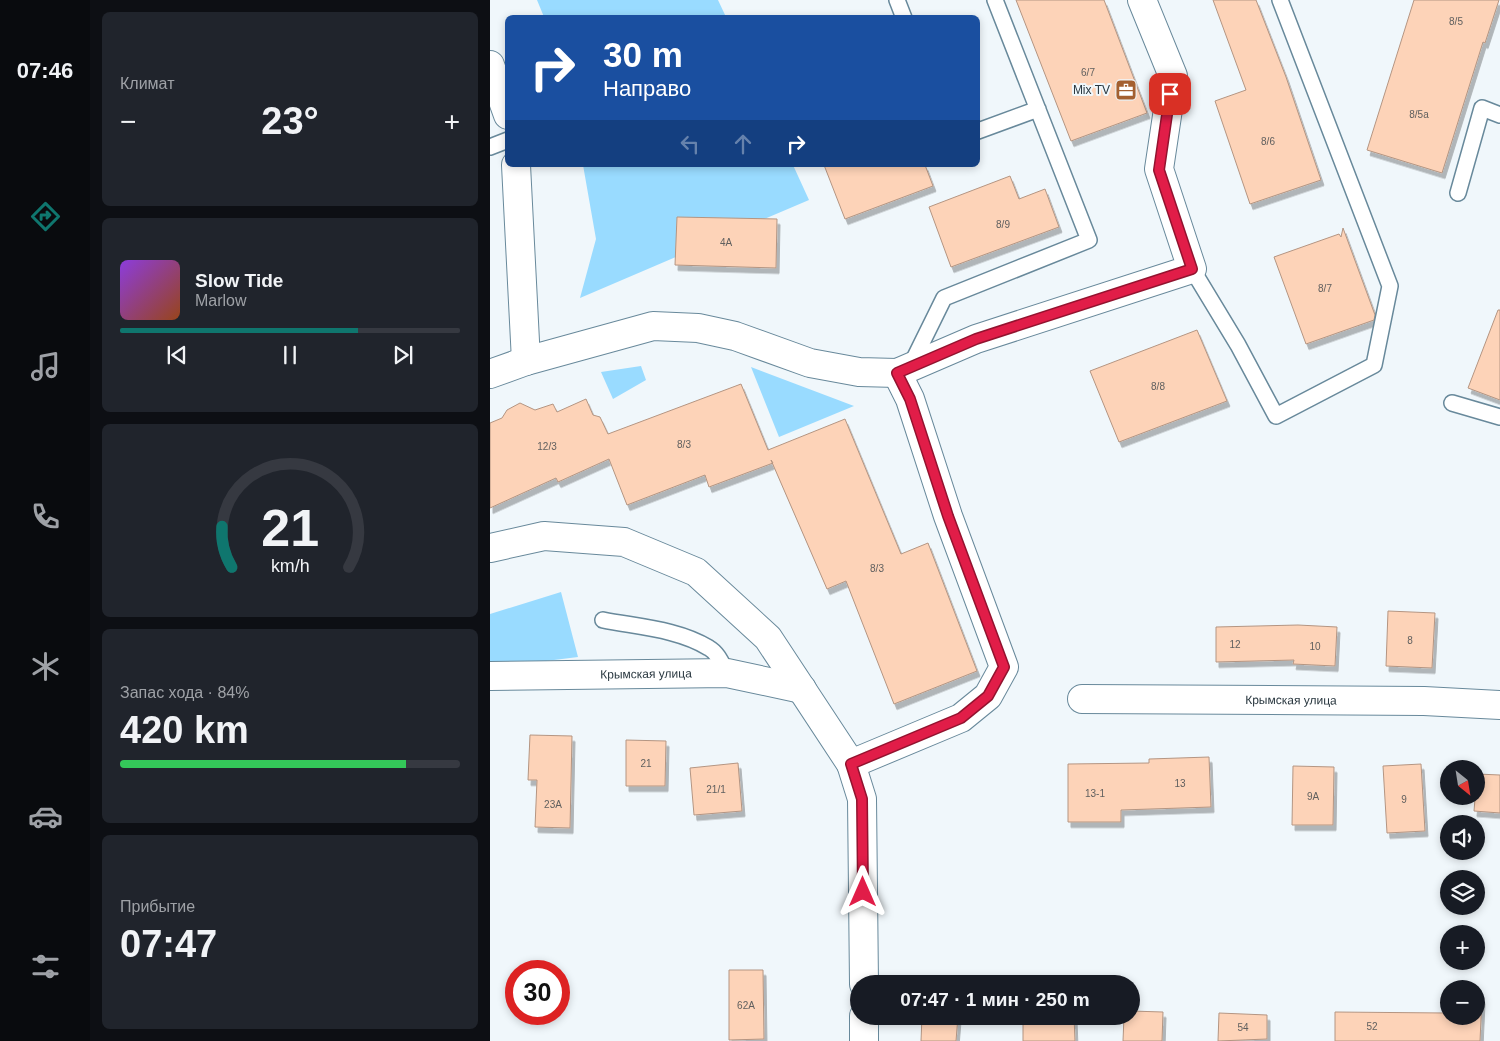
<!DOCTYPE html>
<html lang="ru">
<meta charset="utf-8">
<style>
body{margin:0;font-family:Arial,sans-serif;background:#20242c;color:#f1f3f6;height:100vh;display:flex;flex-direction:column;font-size:19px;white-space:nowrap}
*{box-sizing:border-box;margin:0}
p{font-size:16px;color:#9ea1a6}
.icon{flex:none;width:28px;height:28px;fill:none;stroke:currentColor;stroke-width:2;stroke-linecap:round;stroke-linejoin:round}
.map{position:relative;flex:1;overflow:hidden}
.details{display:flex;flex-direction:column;gap:12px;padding:12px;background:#0d0f14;width:400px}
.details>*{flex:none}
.guide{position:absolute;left:15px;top:15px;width:475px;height:152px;border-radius:8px;box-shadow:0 2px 8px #0003;background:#1a4fa0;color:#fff;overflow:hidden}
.needle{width:32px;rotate:150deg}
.fabs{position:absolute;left:950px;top:760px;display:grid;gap:10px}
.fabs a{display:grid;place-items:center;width:45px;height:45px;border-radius:50%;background:#171b24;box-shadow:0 2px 8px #0003;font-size:25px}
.speed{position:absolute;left:15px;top:960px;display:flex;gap:10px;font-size:25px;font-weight:700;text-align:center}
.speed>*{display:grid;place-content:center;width:65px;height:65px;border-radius:50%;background:#171b24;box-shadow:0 2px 8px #0003;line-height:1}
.speed .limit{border:8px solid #d22;background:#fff;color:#111}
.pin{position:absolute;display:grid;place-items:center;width:42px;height:42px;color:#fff;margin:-21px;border-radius:10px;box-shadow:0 2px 8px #0006}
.me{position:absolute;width:55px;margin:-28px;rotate:0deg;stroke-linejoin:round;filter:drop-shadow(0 0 4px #0008)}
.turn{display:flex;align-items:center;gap:18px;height:105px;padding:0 15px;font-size:22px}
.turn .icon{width:65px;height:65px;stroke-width:2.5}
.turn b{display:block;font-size:35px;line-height:42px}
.lanes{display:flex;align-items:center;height:48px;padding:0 15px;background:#0003;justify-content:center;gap:25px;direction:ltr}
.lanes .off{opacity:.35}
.big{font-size:38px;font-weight:700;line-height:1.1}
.details .widget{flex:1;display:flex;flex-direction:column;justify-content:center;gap:8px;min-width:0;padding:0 18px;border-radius:8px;background:#20242c}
.details .dial{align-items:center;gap:0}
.dial svg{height:130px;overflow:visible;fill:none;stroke:#363941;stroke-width:7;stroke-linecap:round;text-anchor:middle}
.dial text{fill:#f1f3f6;stroke:none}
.song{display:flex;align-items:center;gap:15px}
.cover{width:60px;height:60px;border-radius:8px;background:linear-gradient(135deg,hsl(270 70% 55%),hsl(20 70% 35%))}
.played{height:5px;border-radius:2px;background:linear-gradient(90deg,#0f766e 70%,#363941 70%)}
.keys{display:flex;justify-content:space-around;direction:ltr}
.heat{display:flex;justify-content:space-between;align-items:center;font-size:28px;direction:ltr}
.charge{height:8px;border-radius:4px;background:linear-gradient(90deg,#34c759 84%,#363941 0)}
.trip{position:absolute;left:360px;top:975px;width:290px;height:50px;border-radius:25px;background:#171b24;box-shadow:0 2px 8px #0003;font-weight:700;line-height:50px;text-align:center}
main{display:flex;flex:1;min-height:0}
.tabs{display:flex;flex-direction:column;width:90px;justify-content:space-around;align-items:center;background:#090b0e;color:#9ea1a6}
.tabs .icon{width:35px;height:35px}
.tabs .on{color:#0f766e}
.tabs b{font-size:22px;color:#f1f3f6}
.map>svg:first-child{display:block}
.green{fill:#99dbff}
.building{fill:#fdd3b8;stroke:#b49582;filter:url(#shadow)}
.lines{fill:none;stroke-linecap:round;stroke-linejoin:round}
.lane-casing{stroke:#68899b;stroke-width:18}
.street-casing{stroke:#68899b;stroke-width:30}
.lane{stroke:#fff;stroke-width:15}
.street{stroke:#fff;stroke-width:28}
.route-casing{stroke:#92132f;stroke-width:12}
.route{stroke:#e11d48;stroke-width:9}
.labels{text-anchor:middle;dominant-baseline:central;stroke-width:4;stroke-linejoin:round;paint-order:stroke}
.number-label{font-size:10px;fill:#5f5f5e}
.poi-label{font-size:12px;fill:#2a3840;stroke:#f0f7fb;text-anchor:end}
.street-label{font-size:12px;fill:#2a3840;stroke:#f0f7fb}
</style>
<main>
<nav class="tabs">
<b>07:46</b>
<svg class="icon on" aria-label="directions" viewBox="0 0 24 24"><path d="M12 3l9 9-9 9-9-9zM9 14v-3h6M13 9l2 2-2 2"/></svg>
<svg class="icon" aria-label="music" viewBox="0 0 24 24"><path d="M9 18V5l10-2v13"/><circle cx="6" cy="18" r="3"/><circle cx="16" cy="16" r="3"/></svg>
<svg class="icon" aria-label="phone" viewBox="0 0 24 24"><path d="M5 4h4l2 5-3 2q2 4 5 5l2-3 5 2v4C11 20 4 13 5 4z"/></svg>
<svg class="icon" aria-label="climate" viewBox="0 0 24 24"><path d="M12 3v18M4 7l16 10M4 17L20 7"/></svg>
<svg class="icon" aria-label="car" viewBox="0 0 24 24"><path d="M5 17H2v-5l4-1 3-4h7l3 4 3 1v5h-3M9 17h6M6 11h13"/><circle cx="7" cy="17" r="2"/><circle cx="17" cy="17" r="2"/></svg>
<svg class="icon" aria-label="filters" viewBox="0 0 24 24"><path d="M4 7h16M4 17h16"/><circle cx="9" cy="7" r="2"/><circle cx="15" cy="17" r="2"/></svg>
</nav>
<section class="details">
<div class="widget"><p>Климат</p>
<div class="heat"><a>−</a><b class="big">23°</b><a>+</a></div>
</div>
<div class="widget">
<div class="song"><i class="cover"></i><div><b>Slow Tide</b><p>Marlow</p></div></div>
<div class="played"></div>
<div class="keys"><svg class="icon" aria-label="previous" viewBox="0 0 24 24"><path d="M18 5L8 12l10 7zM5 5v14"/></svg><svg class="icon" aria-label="pause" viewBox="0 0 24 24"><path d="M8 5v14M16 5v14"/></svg><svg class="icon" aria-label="next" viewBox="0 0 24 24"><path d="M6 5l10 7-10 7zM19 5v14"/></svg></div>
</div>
<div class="widget dial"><svg viewBox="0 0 100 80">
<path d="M14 69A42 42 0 1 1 86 69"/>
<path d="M14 69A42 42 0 0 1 8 44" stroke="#0f766e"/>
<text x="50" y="56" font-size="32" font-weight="700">21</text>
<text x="50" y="72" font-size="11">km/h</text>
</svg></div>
<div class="widget"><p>Запас хода · 84%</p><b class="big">420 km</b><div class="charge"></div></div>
<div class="widget"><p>Прибытие</p><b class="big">07:47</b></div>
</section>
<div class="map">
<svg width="1010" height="1041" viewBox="0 0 1010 1041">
<defs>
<filter id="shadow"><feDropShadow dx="3" dy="5.5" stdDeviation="0" flood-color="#0004"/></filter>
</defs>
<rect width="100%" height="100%" fill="#f0f7fb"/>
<path class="green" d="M47,0H228L236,17H54Z
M93,165H303L319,200L90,298L106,239Z
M151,366L156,380L123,399L111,372Z
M261,367L364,406L289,437Z
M71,592L88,657L0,668V614Z"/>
<path class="building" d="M526,0H614L657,113L581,141Z
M723,0H766L796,77L831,180L760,204L725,101L756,90Z
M924,0H1009L995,43L993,42L952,173L877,150Z
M334,165H435L443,186L355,219Z
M520,176L529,199L555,189L569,227L461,267L439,207Z
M187,217L287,219L286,268L185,265Z
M853,228L885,315L884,320L816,344L784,257L849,234L851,237Z
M1008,310H1010V400L978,388Z
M707,330L737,401L629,442L600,371Z
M251,384L278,450L355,419L411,554L438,543L487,671L404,704L356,581L337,589L281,460L283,463L219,487L215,475L137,505L119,459L68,482L66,478L0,508V423L12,418L17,410L30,403L45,410L63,404L67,412L96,399L103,415L110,417L118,434Z
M898,611L945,613L942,668L896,666Z
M808,625L847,627L845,666L803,664L804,660L726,662V627Z
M40,735L82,736L80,828L45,827L47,780H38Z
M136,740L176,741L175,786H136Z
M719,757L721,807L631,810V822H578V764L659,763V759Z
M248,763L252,811L204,815L200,768Z
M931,764L935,831L897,833L893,766Z
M803,766L844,767L843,825H802Z
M987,774L1010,775V813L984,811Z
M239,970H273L274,1039L239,1040Z
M434,977L470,979V984H434Z
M956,996L959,997V1016H986V997L992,998L990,1041H845V1012L956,1013Z
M641,1011L673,1012L672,1041H633L634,1016H641Z
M729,1013L777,1015V1039L728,1041Z
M432,1016H468L466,1041H431Z
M533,1016H584L585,1041H533Z"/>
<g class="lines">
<g class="lane-casing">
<path id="lane" d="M407,0L414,18
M488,131L548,109
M0,147L18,140
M968,193L992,108L1010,115
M702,269L748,345L786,416L884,365L900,286L790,0
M420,367L454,298L599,240L505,0
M962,403L1010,417
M113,620C148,627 188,629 219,648C228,653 232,664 237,673"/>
</g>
<g class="street-casing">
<g id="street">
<path d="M0,65L18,115"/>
<path d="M26,165L36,361"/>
<path d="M0,374L36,361L163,326L208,328L245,336L320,363L369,372L407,373L486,339L702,269L669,169L683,76L652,0"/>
<path d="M0,548L54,536L134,542L206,572L278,638L361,764L471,718L498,696L514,667L458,516L420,399L407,373"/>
<path id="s1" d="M0,676L237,673L312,689"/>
<path id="s2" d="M592,699L934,701L1010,705"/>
<path d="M361,764L372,799L374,984"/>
<path d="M374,1016V1041"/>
</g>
</g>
<use href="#lane" class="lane"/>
<use href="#street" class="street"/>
</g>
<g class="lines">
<g class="route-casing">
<path id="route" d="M373,892L372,799L361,764L471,718L498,696L514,667L458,516L420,399L407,373L486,339L702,269L669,170L680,94"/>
</g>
<use href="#route" class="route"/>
</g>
<defs>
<g id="office-square" transform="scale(1.125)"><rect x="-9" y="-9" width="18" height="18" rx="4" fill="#a46030" stroke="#f0f7fb"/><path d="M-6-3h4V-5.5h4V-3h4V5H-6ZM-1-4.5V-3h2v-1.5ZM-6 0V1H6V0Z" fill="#fff"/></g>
</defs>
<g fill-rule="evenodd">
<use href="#office-square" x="636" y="90"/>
</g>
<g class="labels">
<g class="number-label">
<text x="966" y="21">8/5</text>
<text x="598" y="72">6/7</text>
<text x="929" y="114">8/5а</text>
<text x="778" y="141">8/6</text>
<text x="513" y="224">8/9</text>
<text x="236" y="242">4А</text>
<text x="835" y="288">8/7</text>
<text x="668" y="386">8/8</text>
<text x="194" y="444">8/3</text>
<text x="57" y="446">12/3</text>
<text x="387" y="568">8/3</text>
<text x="920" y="640">8</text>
<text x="745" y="644">12</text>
<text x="825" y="646">10</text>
<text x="156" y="763">21</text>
<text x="690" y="783">13</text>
<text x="226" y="789">21/1</text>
<text x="605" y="793">13-1</text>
<text x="823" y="796">9А</text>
<text x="914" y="799">9</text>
<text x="63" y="804">23А</text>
<text x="256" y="1005">62А</text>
<text x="882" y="1026">52</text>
<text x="753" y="1027">54</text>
</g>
<g class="poi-label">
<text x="620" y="90">Mix TV</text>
</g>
<g class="street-label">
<text stroke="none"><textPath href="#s1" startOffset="156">Крымская улица</textPath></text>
<text stroke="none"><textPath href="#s2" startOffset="209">Крымская улица</textPath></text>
</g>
</g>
</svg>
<div class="fabs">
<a><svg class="needle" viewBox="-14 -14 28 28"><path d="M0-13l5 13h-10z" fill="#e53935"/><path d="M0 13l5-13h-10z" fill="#9ea1a6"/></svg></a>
<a><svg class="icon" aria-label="sound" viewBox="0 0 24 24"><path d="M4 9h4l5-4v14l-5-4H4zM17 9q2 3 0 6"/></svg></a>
<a><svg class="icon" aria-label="layers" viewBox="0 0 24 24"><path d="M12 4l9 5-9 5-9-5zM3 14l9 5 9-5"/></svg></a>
<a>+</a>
<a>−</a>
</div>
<div class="speed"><div class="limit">30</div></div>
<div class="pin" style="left:680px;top:94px;background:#d93025"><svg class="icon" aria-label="arrive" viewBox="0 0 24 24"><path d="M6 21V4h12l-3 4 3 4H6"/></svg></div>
<svg class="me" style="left:373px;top:892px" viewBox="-20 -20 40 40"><path d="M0-17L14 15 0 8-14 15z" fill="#e11d48" stroke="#fff" stroke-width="4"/></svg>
<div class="trip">07:47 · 1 мин · 250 m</div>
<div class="guide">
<div class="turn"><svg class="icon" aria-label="right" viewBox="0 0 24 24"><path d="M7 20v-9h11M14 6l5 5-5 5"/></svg><div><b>30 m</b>Направо</div></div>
<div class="lanes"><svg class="icon off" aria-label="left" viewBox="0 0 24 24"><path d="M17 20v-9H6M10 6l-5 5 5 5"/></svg><svg class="icon off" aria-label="ahead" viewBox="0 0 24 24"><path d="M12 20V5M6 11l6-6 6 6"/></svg><svg class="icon" aria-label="right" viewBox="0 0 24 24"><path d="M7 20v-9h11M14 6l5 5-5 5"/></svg></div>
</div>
</div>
</main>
